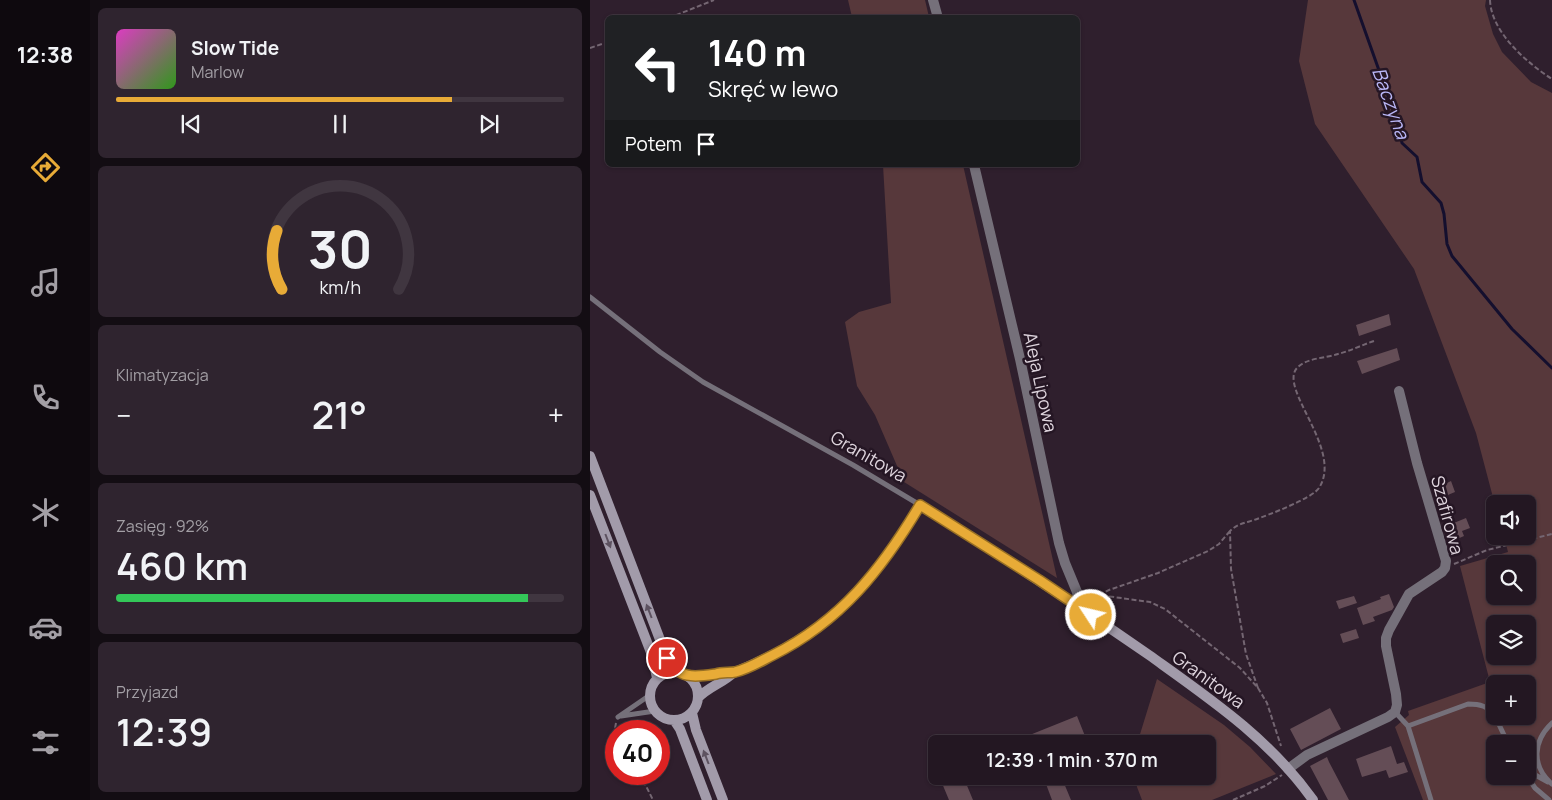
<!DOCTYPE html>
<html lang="pl">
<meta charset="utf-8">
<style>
body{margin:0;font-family:Manrope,sans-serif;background:#2f242f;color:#f1f3f6;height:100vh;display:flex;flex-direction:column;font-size:19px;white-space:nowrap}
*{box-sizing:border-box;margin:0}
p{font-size:16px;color:#a39fa5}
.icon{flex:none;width:28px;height:28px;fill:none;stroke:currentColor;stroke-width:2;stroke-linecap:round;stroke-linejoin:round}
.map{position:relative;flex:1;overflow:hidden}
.side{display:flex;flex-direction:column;gap:8px;padding:8px;background:#130d13;width:500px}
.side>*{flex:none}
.guide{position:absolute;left:15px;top:15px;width:475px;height:152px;border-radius:8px;box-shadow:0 1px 4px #0004,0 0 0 1px #403640;background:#202124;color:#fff;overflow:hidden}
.fabs{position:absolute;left:896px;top:495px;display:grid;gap:10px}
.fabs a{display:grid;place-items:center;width:50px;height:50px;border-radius:8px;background:#231722;box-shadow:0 1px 4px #0004,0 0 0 1px #403640;font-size:25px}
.speed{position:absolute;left:15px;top:720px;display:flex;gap:10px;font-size:25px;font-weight:700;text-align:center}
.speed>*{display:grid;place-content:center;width:65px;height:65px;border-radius:50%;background:#231722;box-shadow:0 1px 4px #0004,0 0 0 1px #403640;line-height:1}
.speed .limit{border:8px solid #d22;background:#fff;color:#111}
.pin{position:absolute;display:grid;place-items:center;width:42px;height:42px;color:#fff;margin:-21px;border:2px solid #fff;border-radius:50%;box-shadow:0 1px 5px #0007}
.me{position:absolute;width:55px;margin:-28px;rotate:305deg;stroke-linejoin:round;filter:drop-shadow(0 0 4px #0008)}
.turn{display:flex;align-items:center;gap:18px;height:105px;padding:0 20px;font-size:22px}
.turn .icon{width:65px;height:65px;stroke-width:2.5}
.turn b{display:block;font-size:35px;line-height:42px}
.then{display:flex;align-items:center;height:48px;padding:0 20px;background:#0003;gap:10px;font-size:19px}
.big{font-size:38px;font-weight:600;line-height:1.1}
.side .widget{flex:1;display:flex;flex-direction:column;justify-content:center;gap:8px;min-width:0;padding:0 18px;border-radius:8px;background:#2f242f}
.side .dial{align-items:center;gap:0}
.dial svg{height:130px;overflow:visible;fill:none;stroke:#403640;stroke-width:7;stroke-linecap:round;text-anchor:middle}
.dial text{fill:#f1f3f6;stroke:none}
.song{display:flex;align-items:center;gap:15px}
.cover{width:60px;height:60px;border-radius:8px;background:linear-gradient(135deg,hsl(310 70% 55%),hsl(110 70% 35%))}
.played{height:5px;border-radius:2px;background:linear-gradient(90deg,#e8ab37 75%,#403640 75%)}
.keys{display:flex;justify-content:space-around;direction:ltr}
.heat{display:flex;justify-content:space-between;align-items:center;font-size:28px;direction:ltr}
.charge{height:8px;border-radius:4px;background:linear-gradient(90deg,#34c759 92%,#403640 0)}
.trip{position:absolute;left:338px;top:735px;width:288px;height:50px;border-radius:8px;background:#231722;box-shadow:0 1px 4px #0004,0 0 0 1px #403640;font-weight:600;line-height:50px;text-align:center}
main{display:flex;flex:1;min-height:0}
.menu{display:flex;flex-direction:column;width:90px;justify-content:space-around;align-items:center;background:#0e090e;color:#a39fa5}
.menu .icon{width:35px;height:35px}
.menu .on{color:#e8ab37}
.menu b{font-size:22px;color:#f1f3f6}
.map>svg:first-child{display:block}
.green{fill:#57383b;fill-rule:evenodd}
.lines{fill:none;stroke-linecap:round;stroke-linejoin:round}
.stream{stroke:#140f2e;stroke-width:3}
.building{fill:#644d56}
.path{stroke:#746672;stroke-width:2;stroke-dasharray:5 2.5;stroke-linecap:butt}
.lane{stroke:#75707a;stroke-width:5}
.street{stroke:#75707a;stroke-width:10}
.secondary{stroke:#a29baa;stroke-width:10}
.oneway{fill:#5d5260}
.route-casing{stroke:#976f24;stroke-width:12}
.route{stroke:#e8ab37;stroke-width:9}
.labels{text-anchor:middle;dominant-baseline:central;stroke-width:5;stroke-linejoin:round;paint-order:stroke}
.street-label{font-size:18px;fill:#ded4dd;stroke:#251624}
.water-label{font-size:19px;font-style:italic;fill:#b9b6f6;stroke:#251624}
</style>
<main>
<nav class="menu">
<b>12:38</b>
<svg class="icon on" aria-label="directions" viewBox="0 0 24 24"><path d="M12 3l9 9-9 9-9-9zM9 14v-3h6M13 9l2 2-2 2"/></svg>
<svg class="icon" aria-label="music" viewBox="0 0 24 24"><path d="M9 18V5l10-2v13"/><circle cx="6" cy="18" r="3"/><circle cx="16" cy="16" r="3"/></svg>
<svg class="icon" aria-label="phone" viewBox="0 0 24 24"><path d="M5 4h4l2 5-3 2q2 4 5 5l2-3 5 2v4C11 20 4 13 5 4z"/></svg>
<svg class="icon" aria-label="climate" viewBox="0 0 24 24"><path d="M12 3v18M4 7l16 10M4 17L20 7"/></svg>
<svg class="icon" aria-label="car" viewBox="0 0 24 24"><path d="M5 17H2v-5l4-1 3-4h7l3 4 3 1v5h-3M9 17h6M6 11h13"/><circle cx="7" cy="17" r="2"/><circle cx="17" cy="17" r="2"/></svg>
<svg class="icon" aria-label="filters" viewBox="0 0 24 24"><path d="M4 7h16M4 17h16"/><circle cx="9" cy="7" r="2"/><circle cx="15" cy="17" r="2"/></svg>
</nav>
<section class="side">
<div class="widget">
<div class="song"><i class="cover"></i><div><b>Slow Tide</b><p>Marlow</p></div></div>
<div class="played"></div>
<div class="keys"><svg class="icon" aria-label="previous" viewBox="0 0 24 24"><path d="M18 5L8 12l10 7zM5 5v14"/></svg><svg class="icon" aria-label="pause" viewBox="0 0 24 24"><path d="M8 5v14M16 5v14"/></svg><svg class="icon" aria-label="next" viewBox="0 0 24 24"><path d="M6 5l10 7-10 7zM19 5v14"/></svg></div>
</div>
<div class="widget dial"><svg viewBox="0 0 100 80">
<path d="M14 69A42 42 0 1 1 86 69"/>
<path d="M14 69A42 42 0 0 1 11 33" stroke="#e8ab37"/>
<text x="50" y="56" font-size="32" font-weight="700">30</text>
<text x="50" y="72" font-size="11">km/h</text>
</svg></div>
<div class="widget"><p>Klimatyzacja</p>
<div class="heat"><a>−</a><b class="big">21°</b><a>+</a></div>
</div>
<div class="widget"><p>Zasięg · 92%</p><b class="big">460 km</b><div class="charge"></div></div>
<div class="widget"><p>Przyjazd</p><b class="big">12:39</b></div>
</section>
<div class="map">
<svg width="962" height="800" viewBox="0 0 962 800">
<rect width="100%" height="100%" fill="#2f1f2d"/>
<path class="green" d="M258,0H335L339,17H262Z
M718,0H896L895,6L903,34L912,52L941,82L962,93V800H833L805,727L819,715L818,711L900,682L870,566L918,552L914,536H938V504L905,505L886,433L824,269L725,124L709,61ZM905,564H938V596H905ZM905,624H938V656H905ZM905,684H938V716H905ZM905,744H938V776H905Z
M293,165H373L467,578L314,482L285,415L267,386L255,322L269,312L301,303Z
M567,679L634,725L660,747L686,774L622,800H552L547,787L545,776H616V744H547Z"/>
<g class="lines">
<path class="stream" d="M764,0L807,121L812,143L827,157L832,182L851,203L854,214L857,244L862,256L922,329L962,368"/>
</g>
<path class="building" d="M799,314L801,325L769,336L766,325Z
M807,348L810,360L772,374L767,361Z
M856,479L857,483L861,481L865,492L853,497L847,483Z
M876,518L880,528L872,531L874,536L865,540L859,525Z
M799,594L804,607L802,610L783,617L785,621L773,625L767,608L791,599L790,597Z
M764,596L767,603L749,609L746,601Z
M766,629L769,638L753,643L750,634Z
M740,708L751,729L711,750L700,729Z
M487,716L495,736L475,744H417Z
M801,746L807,764L814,762L818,772L799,778L796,770L772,777L766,759Z
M737,757L739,762L759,800H738L720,766Z
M349,776H373L383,800H359Z
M453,776H471L481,800H462Z"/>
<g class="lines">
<path class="path" d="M900,0C901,32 937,63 962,79
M79,18L124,0
M0,48L18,42
M864,564L897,550L962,534
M509,595L519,590L568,573L618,551L629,544L640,531
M499,602L509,595L560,602L575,609L650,668L668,688L677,703L691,746
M668,688L656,654L641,569L640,531C647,524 655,523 664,520C676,516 723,498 729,488C754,449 686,387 708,367C717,358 736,358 748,354C760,351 772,345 784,341
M26,723L23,739L26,747
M50,774L63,800
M643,800L675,786L692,775"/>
<path class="lane" d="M0,297L70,352L113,382L263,465L330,505
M805,712L818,726L878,704C890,704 898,706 905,716
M31,716L65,711
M905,716L914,735L921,744
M28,717L60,695
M962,723C943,741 941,766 962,784
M818,726L841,800
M938,750L947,745
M938,771L958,782
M937,776L945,788L959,800"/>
<path class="street" d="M343,0L348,18
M384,165L430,359L469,543L475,563L487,592L488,599L486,604
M698,769L717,755L798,717L805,712L807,705L806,694L796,646V638L799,630L819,594L852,572L855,568L856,561L827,463L809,391"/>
<path class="secondary" d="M0,456L77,658L86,671
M0,495L62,655L67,678
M60 696a24 24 0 1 1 48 0a24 24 0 1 1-48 0Z
M99,676C114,679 128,670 143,673
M108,698C118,687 133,683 143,673C235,636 280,589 330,505C408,553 484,603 559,655C619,698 680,739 723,800
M102,713L106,730L133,800
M84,720L90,729L117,800"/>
</g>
<defs><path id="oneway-solid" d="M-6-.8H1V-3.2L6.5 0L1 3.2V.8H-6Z" transform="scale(1.25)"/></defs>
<g class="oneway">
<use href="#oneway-solid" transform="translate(18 541) rotate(69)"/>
<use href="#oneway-solid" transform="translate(59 611) rotate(-111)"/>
<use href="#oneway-solid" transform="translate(116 757) rotate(-111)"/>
</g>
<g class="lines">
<g class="route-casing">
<path id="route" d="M77,658C89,680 105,677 126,674C132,672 139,673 145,672C158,669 171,661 183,655C251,621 292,569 330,505L449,580L501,615"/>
</g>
<use href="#route" class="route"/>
</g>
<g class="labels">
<g class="street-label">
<text transform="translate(451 382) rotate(78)">Aleja Lipowa</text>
<text transform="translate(279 456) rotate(30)">Granitowa</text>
<text transform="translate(858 515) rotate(75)">Szafirowa</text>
<text transform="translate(619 679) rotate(36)">Granitowa</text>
</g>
<g class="water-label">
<text transform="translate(801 103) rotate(70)">Baczyna</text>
</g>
</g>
</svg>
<div class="fabs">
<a><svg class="icon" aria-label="sound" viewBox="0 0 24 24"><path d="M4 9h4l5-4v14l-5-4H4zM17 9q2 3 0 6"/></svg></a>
<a><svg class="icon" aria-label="search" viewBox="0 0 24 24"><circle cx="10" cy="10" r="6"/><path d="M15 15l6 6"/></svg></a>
<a><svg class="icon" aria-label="layers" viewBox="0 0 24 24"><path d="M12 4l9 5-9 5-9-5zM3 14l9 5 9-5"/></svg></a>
<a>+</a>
<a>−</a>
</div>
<div class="speed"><div class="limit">40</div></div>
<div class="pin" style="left:77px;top:658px;background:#d93025"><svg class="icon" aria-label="arrive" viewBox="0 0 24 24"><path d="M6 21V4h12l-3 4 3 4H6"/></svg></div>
<svg class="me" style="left:501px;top:615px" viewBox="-20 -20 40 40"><circle r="17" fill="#e8ab37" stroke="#fff" stroke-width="3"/><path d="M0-11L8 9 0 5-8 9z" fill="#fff"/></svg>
<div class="trip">12:39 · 1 min · 370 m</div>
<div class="guide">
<div class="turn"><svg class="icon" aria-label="left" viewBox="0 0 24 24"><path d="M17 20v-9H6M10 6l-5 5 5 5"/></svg><div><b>140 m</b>Skręć w lewo</div></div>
<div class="then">Potem<svg class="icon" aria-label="arrive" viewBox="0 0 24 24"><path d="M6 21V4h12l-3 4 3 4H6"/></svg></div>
</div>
</div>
</main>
